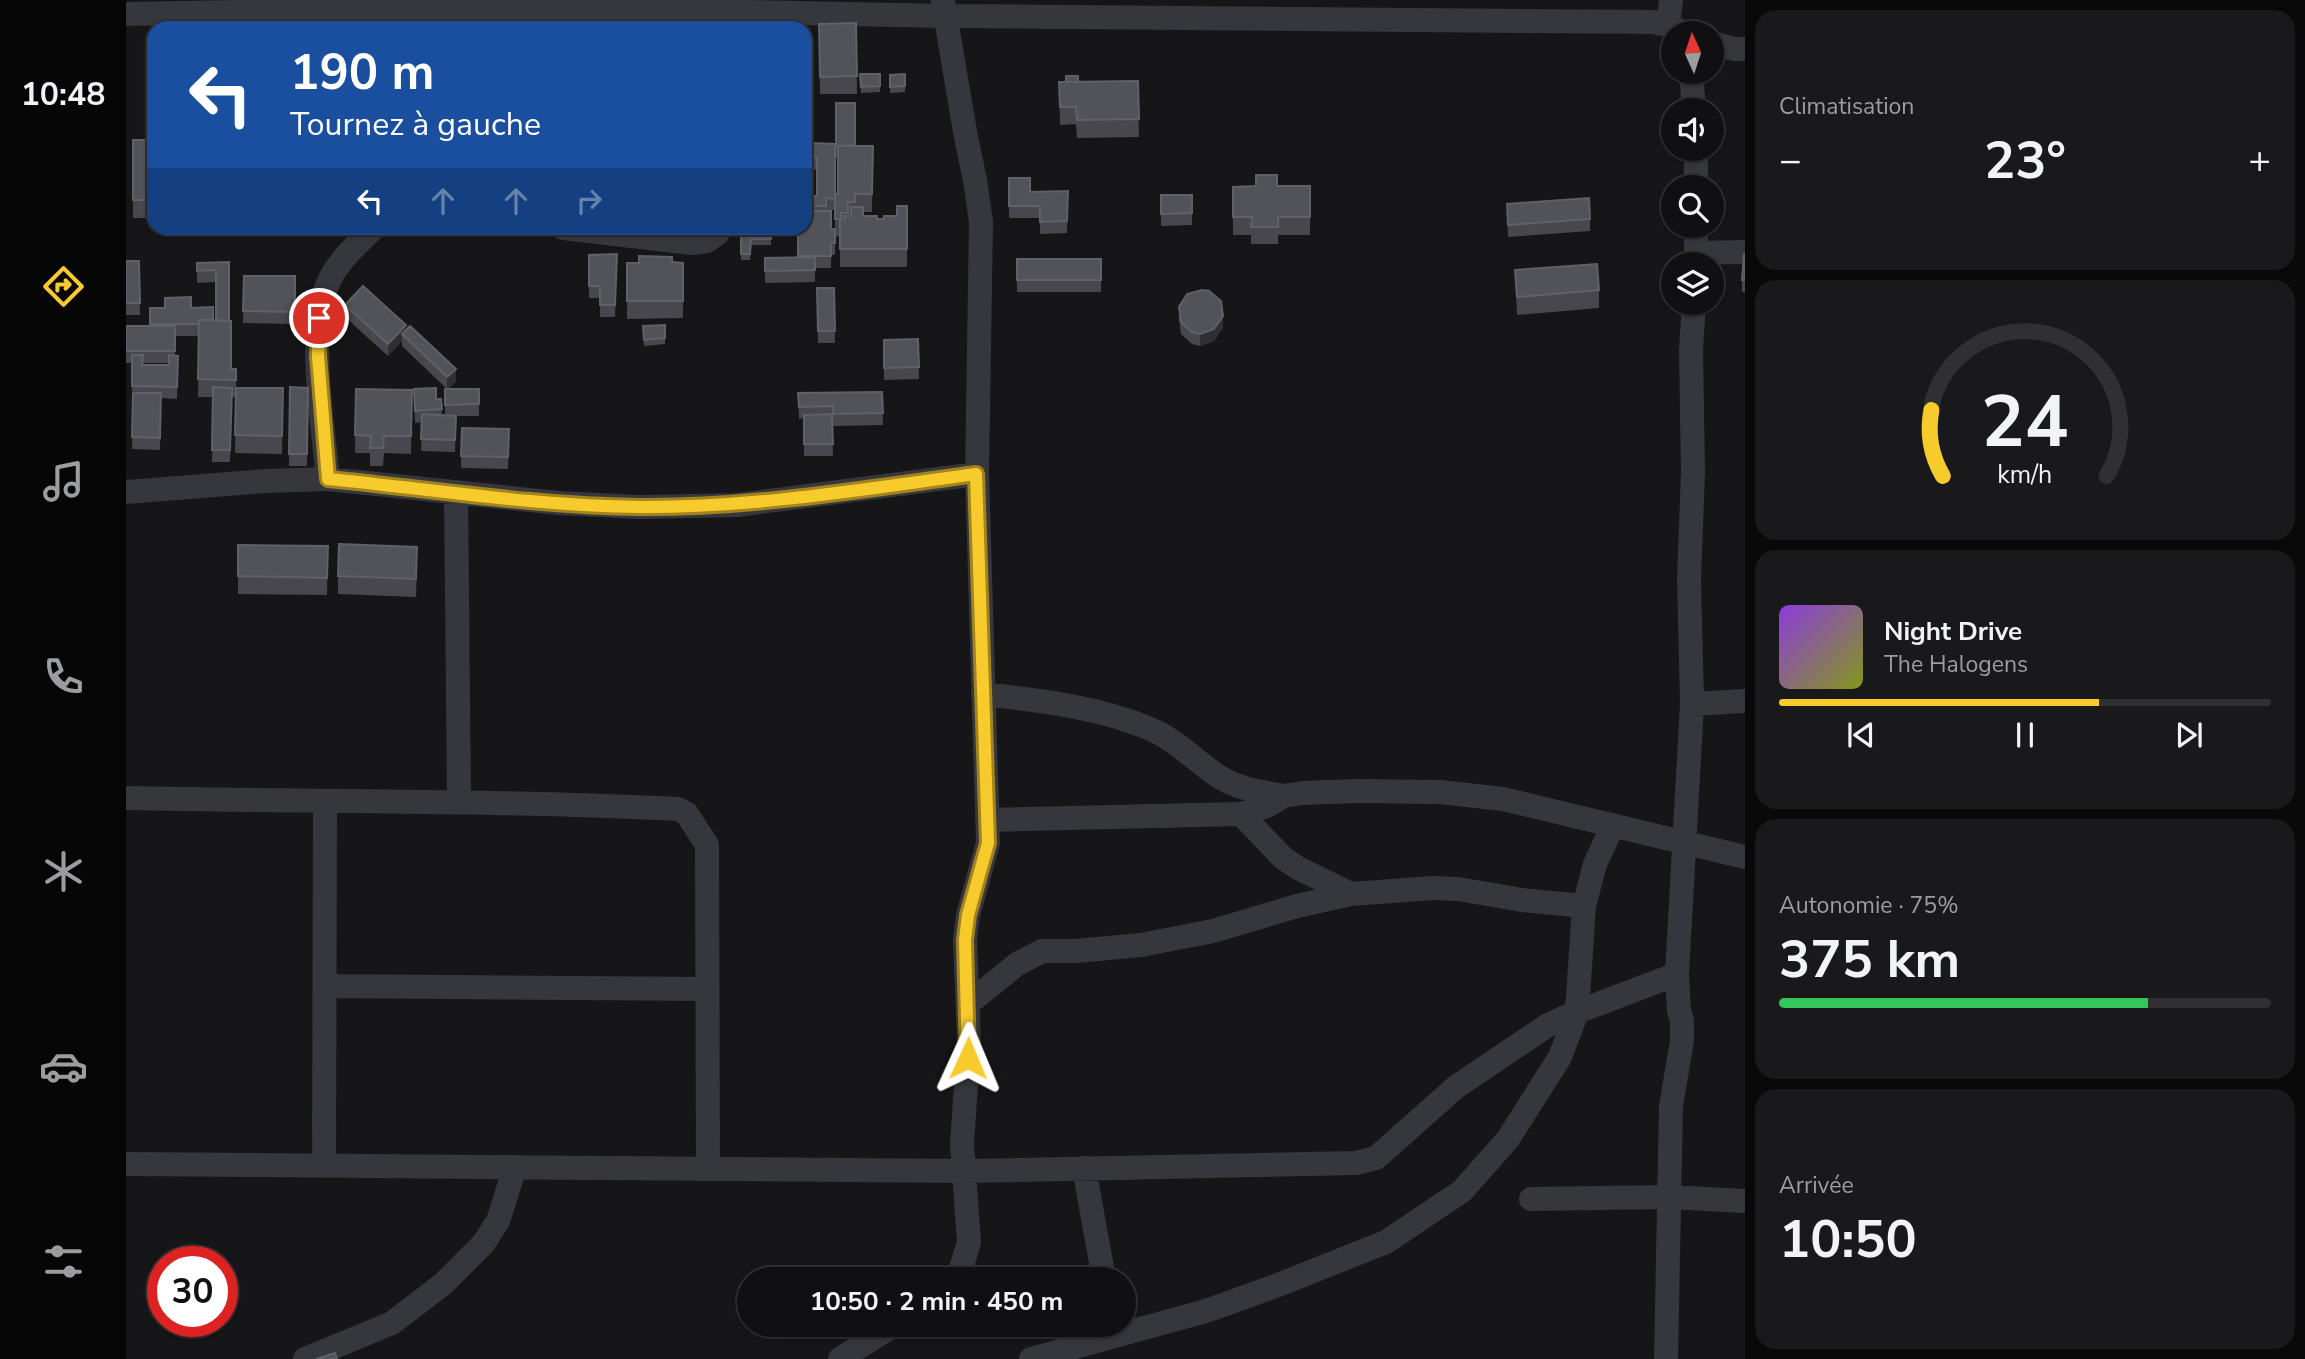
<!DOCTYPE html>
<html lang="fr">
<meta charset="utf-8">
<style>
body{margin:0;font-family:"Nunito Sans",sans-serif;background:#19191b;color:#f1f3f6;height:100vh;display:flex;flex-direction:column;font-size:26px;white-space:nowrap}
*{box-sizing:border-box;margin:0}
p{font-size:23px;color:#9c9d9f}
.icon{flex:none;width:38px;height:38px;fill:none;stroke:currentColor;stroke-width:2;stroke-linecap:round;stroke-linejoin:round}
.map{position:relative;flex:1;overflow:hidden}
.drawer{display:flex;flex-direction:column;gap:10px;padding:10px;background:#09090a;width:560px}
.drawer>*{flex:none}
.banner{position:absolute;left:21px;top:21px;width:665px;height:214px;border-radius:21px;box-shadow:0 2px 5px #0004,0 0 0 2px #303032;background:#1a4fa0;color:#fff;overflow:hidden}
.needle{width:46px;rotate:357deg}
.buttons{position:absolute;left:1535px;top:21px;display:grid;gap:14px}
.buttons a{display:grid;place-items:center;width:63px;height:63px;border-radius:50%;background:#101012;box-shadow:0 2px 5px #0004,0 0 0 2px #303032;font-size:35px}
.speed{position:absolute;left:21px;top:1246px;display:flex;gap:14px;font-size:35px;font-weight:700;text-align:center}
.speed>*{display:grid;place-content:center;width:91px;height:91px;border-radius:50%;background:#101012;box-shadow:0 2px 5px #0004,0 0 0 2px #303032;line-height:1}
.speed .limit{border:10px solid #d22;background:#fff;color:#111}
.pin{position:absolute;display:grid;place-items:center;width:60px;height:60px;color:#fff;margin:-30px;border:4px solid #fff;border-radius:50%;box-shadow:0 2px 7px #0007}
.me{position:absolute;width:77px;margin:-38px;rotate:1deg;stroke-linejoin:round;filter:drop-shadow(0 0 5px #0008)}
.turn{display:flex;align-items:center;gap:24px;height:147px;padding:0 28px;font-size:32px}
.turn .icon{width:91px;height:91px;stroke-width:2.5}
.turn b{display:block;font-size:49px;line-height:60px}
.lanes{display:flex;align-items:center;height:66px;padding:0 28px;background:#0003;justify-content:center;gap:35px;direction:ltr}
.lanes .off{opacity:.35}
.big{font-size:52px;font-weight:700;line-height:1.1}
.drawer .widget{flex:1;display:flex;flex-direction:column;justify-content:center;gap:10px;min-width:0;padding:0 24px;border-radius:21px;background:#19191b}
.drawer .dial{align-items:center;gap:0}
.dial svg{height:182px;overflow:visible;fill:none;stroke:#303032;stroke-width:7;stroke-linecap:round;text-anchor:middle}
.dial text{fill:#f1f3f6;stroke:none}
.song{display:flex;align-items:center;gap:21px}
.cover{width:84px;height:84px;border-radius:10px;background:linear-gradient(135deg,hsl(270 70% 55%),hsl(70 70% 35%))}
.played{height:7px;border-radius:4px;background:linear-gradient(90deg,#f8cb2d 65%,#303032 65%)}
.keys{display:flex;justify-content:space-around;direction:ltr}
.heat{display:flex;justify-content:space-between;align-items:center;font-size:38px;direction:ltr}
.charge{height:10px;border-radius:5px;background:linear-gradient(90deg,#34c759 75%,#303032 0)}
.trip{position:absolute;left:611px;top:1267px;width:399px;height:70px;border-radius:35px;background:#101012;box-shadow:0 2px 5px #0004,0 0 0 2px #303032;font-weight:700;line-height:70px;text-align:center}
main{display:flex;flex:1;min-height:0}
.dock{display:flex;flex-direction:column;width:126px;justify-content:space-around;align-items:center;background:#060607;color:#9c9d9f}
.dock .icon{width:49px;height:49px}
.dock .current{color:#f8cb2d}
.dock b{font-size:32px;color:#f1f3f6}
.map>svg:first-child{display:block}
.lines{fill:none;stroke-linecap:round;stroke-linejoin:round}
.minor{stroke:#36373d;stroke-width:24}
.wall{fill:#47474d;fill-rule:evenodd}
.shaded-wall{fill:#2f2f33}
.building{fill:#525259;stroke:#5f6068;stroke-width:2}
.route-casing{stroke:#a1841d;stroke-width:18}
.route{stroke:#f8cb2d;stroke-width:12}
</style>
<main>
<nav class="dock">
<b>10:48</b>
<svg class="icon current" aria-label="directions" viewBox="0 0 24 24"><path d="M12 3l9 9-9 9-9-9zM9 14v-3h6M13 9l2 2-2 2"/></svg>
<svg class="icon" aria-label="music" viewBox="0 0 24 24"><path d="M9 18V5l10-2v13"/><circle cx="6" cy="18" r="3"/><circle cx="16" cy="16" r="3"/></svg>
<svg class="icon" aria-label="phone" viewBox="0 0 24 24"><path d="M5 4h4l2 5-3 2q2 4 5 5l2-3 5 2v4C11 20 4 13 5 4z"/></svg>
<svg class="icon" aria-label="climate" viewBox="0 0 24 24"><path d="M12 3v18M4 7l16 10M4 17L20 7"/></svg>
<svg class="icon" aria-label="car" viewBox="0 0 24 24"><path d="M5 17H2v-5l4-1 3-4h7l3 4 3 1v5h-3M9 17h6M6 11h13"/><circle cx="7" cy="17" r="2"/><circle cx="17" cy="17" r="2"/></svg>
<svg class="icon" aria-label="filters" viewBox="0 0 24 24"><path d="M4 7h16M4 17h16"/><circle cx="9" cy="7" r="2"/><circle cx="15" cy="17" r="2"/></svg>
</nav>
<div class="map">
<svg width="1619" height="1359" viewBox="0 0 1619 1359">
<rect width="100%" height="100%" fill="#161618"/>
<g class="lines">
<path class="minor" d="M817,1L839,132L849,180L855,222L851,474L862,843L842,915L839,940L843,1042L836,1144L843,1242L834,1272L827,1279
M0,14L380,7L819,16L1526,22L1542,25L1559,33
M1542,25L1545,0
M1586,43L1608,49H1619
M1565,72L1568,110
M1570,149V187
M437,228L566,243L581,241L592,233L593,228
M1570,253L1619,252
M1570,264V226
M202,479C197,423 180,333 203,281C213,260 232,243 248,228
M0,492L140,481L202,479L433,503L513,507L611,505L851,474
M330,492L333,801
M857,694C912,700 980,708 1031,732C1053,743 1071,762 1092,776C1111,789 1136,792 1158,796
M1566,704L1619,701
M0,798C184,802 368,800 552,809L561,814L581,845L582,1169
M1115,814L1157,858L1172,868L1225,894
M861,820L1115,814L1141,806L1158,796L1177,793L1230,791L1314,792L1377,799L1619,857
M199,986L581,989
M843,1003L891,964L916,951H950L1015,945L1087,931L1171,906L1225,894L1307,888L1332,889L1396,900L1458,906
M0,1164L839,1171L1230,1163L1250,1158L1330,1087L1422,1025L1451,1012L1551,974
M198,1166L199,803
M958,1168L978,1279
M1405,1199L1542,1197L1619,1201
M179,1359L266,1323L317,1284L357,1244L372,1221L389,1167
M714,1359L768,1325
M905,1359L1080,1311L1152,1285L1260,1242L1336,1191L1382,1139L1434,1057L1451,1012L1458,906L1469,864L1487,825
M1540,1359L1545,1106L1556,1041V1021L1553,1011L1551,974L1566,704L1563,579L1567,473L1565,349L1568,303"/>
</g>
<path class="wall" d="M730,23L731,94H694L693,24Z
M734,74H754V92L735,93Z
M779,74V92L764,93V75Z
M1012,81L1013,137L951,138L950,124L934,125L933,82Z
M710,103L729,146H747L746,212H737V216L751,219H758L771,216L781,206V267H714V236L709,237V255H705V268H689V282L639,283V258H672V228H679V166H682V196H691V170L685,169V143L710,194H712V158H710ZM700,210H709V229H705Z
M7,140H28V218H7Z
M883,178L904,192L942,191L941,233L914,234V218H883Z
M1184,186V235H1152V244H1125V235H1107V187Z
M1035,195H1066V225L1035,226Z
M1381,204L1464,219V231L1382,237Z
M615,229H645V245H625L624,260H615Z
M491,254L489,317H474V298H463V255Z
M1619,254V292H1616V280Z
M891,259H975V292H891Z
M0,261H13L14,315H0Z
M103,262L105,369H110V388H157L156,454L109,453L110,397H106L104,462H86L87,397H72L73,336H49V356L52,368L51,399L35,398L34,450L6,449L7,398H6V363H0V326H24V308H65L87,320H90V282L71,283V263ZM17,363H43V365H16Z
M546,262L557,263V318L501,319V263Z
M1389,270L1473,290V308L1391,315Z
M118,276H169V324L117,323Z
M691,288H708L709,343H692Z
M219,305L280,330L330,381L322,389H353V416H330L329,452L295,451L296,422L289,423L288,389L310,399H315L316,415H319V389H321L276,346V341L262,356L219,317Z
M1053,307L1097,328L1088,341L1074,346L1066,344L1055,334L1053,319Z
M517,326L539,338V344L518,346Z
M792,339L793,379L758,380V340Z
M164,387L182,388L181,466H163Z
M230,389L286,390L285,454L258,453L257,466H244V453H229Z
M756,392L757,425L707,426V418H706L707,456H678V418L673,419L672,393Z
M336,428L383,429L382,469L335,468Z
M112,545L202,546L201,595L112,594Z
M291,565L290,597L212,594V576Z"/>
<path class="shaded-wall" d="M1097,316V328L1088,341L1074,346V334Z
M280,325V337L276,334V341L262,356V344Z
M330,369V381L321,389V377Z"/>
<path class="building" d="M730,23L731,76L694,77L693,24Z
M307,24V28H283V25Z
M734,74H754V86L735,87Z
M779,74V86L764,87V75Z
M940,76H952V82H940Z
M1012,81L1013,119L951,120L950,107H934L933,82Z
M710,103H729V145L710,146Z
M7,140H28V200H7Z
M685,143L709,144V199L700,198V206H679V196H691V158H685Z
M712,146H747L746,194H729V202H722V213H715V219H709V194H712Z
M679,166H682V195H679Z
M1130,175H1151V186H1184V217H1152V227H1125L1126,217H1107V187L1130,186Z
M883,178H904V192L942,191L941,221L914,222V206H883Z
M1035,195H1066V213L1035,214Z
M1463,198L1464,219L1382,225L1381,204Z
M771,206H781V249H714V219H719L718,216H725V207H737V216H751V219H758V216H771Z
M679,211H705V229H709V243H705V256H672V228H679Z
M615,229H645V239H625L624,254H615Z
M491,254L489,305H474V286H463V255Z
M1618,254H1619V280H1616Z
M513,256L546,257V262L557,263V301H501V263H513Z
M689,257V270L639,271V258Z
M891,259H975V280H891Z
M0,261H13L14,303H0Z
M103,262V321L90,320V270L71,271V263Z
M1471,264L1473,290L1391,297L1389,270Z
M118,276H169V312L117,311Z
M237,286L280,325L262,344L219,305Z
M691,288H708L709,331H692Z
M1076,290L1083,291L1095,301L1097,316L1088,329L1074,334L1066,332L1055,322L1053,307L1061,294Z
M65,297V308L87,307V320H73V324H24V308H39V298Z
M73,320L105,321V369H110V380L72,379Z
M539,325V338L518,340L517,326Z
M0,326H49V351H0Z
M284,326L330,369L321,377L276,334Z
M792,339L793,367L758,368V340Z
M6,355H17L16,365H43V355L52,356L51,387L6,386Z
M87,387L106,388L104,450H86Z
M164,387L182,388L181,454H163Z
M110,388H157L156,436L109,435Z
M310,388V399H315L316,409L289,411L288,389Z
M230,389L286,390L285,436H258L257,448H244L245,436L229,435Z
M319,389H353V404L319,405Z
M756,392L757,413L707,414V406L673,407L672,393Z
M7,393H35L34,438L6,437Z
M296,414L330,416L329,440L295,439Z
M706,414L707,444H678V415Z
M336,428L383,429L382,457L335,456Z
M213,544L291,547L290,579L212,576Z
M112,545L202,546L201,578L112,576Z
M209,1353L211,1359H190Z"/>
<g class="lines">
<g class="route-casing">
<path id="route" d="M193,318L192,356L202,479C305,489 409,506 513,507C626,508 739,489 850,474L862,843L842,915L839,940L842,1058"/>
</g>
<use href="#route" class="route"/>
</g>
</svg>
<div class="buttons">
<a><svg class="needle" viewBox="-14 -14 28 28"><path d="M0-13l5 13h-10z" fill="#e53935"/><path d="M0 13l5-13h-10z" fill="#9c9d9f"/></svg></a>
<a><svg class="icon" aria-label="sound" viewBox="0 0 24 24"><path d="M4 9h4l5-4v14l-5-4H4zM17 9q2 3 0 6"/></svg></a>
<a><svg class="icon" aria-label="search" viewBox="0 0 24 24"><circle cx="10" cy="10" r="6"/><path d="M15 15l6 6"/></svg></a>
<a><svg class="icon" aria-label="layers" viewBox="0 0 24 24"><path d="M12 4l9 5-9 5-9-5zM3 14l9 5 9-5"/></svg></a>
</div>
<div class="speed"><div class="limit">30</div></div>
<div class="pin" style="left:193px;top:318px;background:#d93025"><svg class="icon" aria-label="arrive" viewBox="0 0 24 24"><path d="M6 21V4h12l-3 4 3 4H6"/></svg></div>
<svg class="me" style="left:842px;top:1058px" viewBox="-20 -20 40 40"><path d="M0-17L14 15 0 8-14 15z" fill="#f8cb2d" stroke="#fff" stroke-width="4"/></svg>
<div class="trip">10:50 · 2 min · 450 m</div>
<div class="banner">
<div class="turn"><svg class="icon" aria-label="left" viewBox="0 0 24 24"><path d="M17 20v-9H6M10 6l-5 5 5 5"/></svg><div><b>190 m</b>Tournez à gauche</div></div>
<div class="lanes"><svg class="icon" aria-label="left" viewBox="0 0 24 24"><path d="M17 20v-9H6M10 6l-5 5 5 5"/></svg><svg class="icon off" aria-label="ahead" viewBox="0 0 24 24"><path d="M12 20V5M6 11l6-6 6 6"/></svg><svg class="icon off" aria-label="ahead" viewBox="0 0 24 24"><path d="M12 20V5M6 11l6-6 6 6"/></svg><svg class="icon off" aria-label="right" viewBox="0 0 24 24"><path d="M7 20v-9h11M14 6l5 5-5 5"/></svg></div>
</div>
</div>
<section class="drawer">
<div class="widget"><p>Climatisation</p>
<div class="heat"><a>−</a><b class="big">23°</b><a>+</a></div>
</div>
<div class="widget dial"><svg viewBox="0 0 100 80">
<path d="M14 69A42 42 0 1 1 86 69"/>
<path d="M14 69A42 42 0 0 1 9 40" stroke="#f8cb2d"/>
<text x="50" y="56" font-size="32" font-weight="700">24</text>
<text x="50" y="72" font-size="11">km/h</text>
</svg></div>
<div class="widget">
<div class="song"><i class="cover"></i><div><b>Night Drive</b><p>The Halogens</p></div></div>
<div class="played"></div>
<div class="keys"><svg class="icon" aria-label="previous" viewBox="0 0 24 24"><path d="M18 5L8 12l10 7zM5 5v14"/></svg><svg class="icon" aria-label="pause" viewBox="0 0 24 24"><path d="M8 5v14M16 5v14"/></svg><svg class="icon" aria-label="next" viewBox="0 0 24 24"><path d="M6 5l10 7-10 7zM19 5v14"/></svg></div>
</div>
<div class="widget"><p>Autonomie · 75%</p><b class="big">375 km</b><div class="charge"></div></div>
<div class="widget"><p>Arrivée</p><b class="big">10:50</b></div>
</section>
</main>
